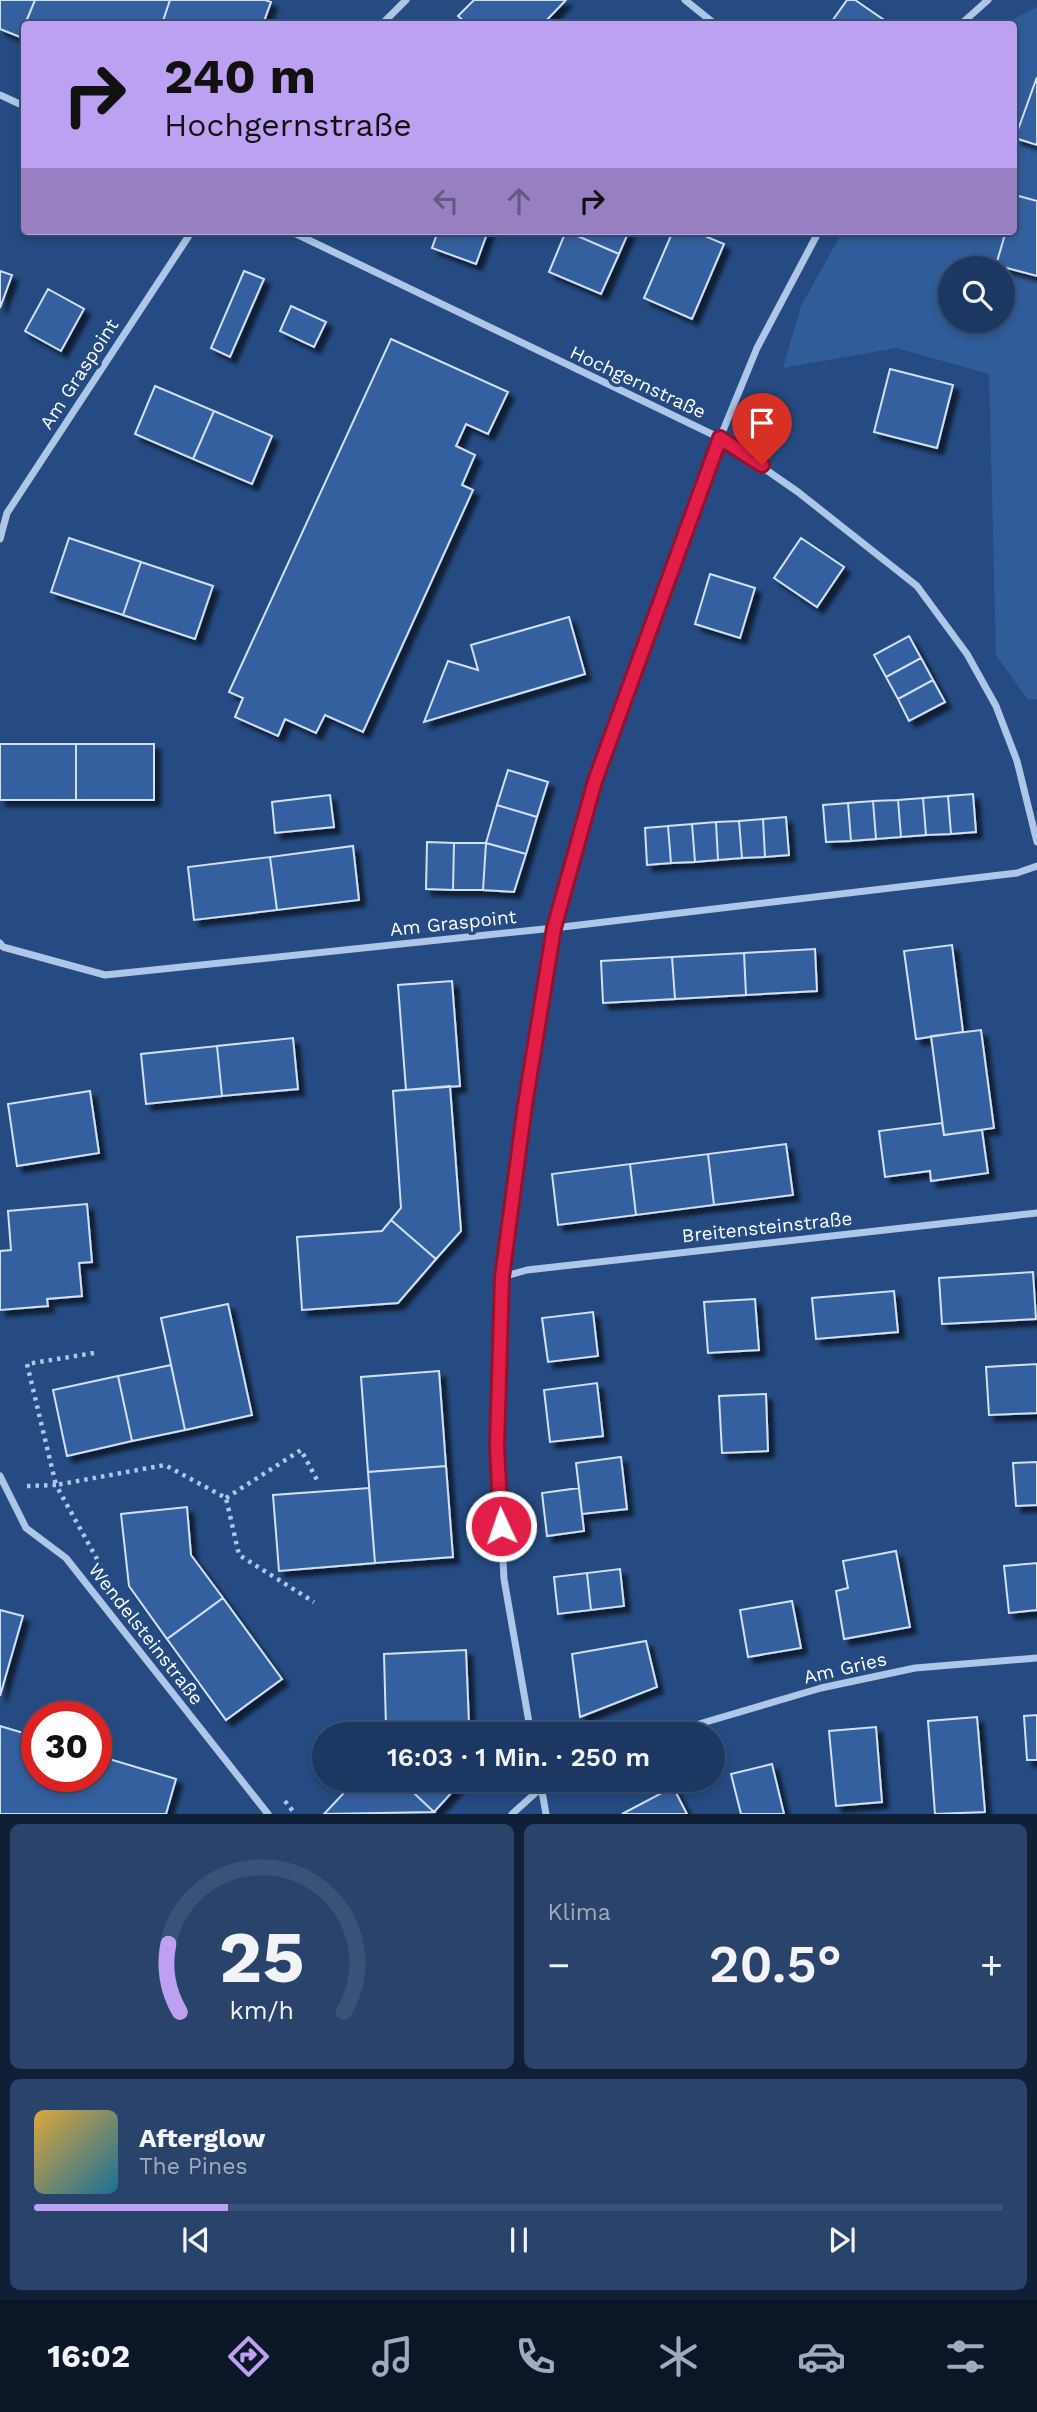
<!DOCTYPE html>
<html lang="de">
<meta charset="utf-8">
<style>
body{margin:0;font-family:"Work Sans",sans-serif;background:#29436b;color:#f1f3f6;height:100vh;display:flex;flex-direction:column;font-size:26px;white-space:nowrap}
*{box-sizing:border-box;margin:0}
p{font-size:23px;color:#a0acbe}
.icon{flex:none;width:38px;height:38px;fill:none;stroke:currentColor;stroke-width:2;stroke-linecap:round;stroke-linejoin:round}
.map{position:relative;height:1814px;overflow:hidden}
.details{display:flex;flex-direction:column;gap:10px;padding:10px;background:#0f1f36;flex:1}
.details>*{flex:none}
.guide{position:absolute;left:21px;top:21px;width:996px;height:214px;border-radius:7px;box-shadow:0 4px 10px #0003,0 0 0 2px #3a5277;background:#bca0f2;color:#111;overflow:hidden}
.buttons{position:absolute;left:938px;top:256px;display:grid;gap:14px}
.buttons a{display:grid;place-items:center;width:77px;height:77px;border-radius:50%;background:#1c3862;box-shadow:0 4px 10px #0003,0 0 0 2px #3a5277;font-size:35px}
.speed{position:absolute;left:21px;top:1701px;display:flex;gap:14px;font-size:35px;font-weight:700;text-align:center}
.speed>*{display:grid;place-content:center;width:91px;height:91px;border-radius:50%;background:#1c3862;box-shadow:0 4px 10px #0003,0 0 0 2px #3a5277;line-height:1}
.speed .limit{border:10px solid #d22;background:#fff;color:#111}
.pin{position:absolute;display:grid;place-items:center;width:60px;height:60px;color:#fff;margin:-72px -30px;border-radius:50% 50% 50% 0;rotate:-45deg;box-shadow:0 0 7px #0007}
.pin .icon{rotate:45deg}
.me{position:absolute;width:77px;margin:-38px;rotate:357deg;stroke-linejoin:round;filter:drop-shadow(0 0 5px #0008)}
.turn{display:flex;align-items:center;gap:24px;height:147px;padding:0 28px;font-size:32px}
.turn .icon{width:91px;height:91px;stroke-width:2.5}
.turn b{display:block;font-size:49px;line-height:60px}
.lanes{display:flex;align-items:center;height:66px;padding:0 28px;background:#0003;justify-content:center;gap:35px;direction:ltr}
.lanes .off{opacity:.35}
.big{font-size:52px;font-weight:600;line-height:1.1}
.details .widget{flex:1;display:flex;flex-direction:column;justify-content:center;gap:10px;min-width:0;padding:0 24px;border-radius:10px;background:#29436b}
.details .dial{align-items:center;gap:0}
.dial svg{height:182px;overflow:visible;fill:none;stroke:#3a5277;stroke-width:7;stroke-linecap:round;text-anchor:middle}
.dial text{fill:#f1f3f6;stroke:none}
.song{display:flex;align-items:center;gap:21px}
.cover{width:84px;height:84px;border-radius:10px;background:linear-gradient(135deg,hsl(40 70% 55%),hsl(200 70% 35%))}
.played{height:7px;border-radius:4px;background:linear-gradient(90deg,#bca0f2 20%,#3a5277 20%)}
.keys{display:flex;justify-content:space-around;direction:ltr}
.heat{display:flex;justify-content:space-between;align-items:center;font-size:38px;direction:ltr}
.details .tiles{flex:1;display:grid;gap:10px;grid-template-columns:1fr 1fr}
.widget:last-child{grid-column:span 2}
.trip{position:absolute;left:312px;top:1722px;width:413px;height:70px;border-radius:35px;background:#1c3862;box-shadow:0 4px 10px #0003,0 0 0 2px #3a5277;font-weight:600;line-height:70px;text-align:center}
.tabs{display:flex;height:112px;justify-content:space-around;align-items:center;background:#0b1627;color:#a0acbe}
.tabs .icon{width:49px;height:49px}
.tabs .active{color:#bca0f2}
.tabs b{font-size:32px;color:#f1f3f6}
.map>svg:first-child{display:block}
.green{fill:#305c99;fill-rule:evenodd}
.building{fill:#36619f;stroke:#d1e0f5;stroke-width:2;filter:url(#shadow)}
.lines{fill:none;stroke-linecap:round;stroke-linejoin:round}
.path{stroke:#aec6e7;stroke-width:4.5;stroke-dasharray:3.5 5;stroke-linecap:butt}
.minor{stroke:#aec6e7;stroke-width:7}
.route-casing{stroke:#92132f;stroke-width:18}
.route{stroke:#e11d48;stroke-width:12}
.labels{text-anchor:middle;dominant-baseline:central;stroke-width:7;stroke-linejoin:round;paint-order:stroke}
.street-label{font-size:19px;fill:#fff;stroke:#254b82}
</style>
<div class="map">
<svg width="1037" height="1814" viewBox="0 0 1037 1814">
<defs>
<filter id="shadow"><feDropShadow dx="6" dy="6" stdDeviation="2" flood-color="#0009"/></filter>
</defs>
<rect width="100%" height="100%" fill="#254b82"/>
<path class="green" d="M1037,7V699L1028,700L996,655L989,374L896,348L783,368L801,306L843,231H1013V24H1004ZM950,268H1003V320H950Z"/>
<path class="building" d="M0,0H35L20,37L0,29Z
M35,0H170L162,24H25Z
M170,0H265L271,2L263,24H162Z
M474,0H566L543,24H467L458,16Z
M847,0H855L890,24H830Z
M1037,77V145L1015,138Z
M1015,195L1037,201V276L996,265L1006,231H1013Z
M438,231H488L476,264L432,248Z
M566,231L619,254L601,294L549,272Z
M566,231H629L619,254Z
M673,231H693L724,244L692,319L644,298Z
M0,271L12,275L0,308Z
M244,271L264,279L230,357L211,348Z
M48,289L84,309L61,351L25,331Z
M291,306L326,322L314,347L280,331Z
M391,339L508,392L488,434L466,424L456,446L475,455L462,485L473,490L363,732L325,715L316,733L285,719L278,736L235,717L243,698L229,692Z
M890,369L953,385L937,448L874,432Z
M155,386L214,411L193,459L135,434Z
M214,411L272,436L252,484L193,459Z
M69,538L141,562L123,615L51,592Z
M801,538L844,567L817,607L774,578Z
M141,562L213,586L195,639L123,615Z
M710,574L755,588L740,638L695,624Z
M569,617L585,674L424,722L448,661L478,670L471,645Z
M909,636L921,658L886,677L874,655Z
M921,658L933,680L898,699L886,677Z
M933,680L945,702L909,721L898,699Z
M0,744H76V800H0Z
M76,744H154V800H76Z
M508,770L548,782L537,817L497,805Z
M973,794L976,832L951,834L948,796Z
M330,795L334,827L275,833L272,802Z
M948,796L951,834L926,835L923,798Z
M923,798L926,835L901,837L898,800Z
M898,800L901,837L876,839L873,801Z
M873,801L876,839L851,841L848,803Z
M848,803L851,841L826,842L823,805Z
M497,805L537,817L526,854L486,843Z
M786,817L789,855L765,857L763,819Z
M763,819L765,857L742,858L739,821Z
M739,821L742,858L718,860L716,822Z
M716,822L718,860L695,862L692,824Z
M692,824L695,862L671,863L668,826Z
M668,826L671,863L647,865L645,828Z
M427,842L454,843L453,890L426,889Z
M454,843H486L483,890H453Z
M486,843L526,854L514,892L483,890Z
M353,846L359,900L277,910L270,857Z
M270,857L277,910L194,920L188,867Z
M952,945L963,1032L916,1039L904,951Z
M815,949L817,991L746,995L744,953Z
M744,953L746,995L675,999L672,957Z
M672,957L675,999L603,1003L601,961Z
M452,981L460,1086L406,1090L398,985Z
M981,1030L994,1128L944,1135L931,1036Z
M293,1038L298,1089L222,1096L217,1046Z
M217,1046L222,1096L146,1104L141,1054Z
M450,1086L461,1231L436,1259L391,1220L401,1208L393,1091Z
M90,1091L99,1153L17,1166L8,1104Z
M942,1123L944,1135L982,1130L988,1173L931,1181L930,1171L885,1177L879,1131Z
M786,1144L793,1195L714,1205L708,1154Z
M708,1154L714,1205L636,1215L630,1164Z
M630,1164L636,1215L558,1225L552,1174Z
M87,1204L92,1262L79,1263L82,1296L47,1299L48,1306L0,1310V1251L11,1250L8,1211Z
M391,1220L436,1259L398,1303L302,1310L297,1237L382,1231Z
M1033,1272L1036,1319L942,1324L939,1278Z
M894,1291L898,1332L816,1339L812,1298Z
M755,1299L759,1350L708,1353L704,1302Z
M228,1304L252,1415L185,1430L161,1318Z
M593,1312L598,1356L548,1362L542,1318Z
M1037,1364V1413L989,1415L986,1367Z
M171,1365L185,1430L132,1441L118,1376Z
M439,1371L446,1466L368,1472L361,1377Z
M118,1376L132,1441L67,1456L53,1390Z
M597,1383L603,1436L550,1442L544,1390Z
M766,1394L768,1451L722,1453L719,1396Z
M621,1457L627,1509L582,1514L576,1463Z
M1037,1462V1505L1016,1506L1013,1463Z
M446,1466L453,1557L375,1563L368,1472Z
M369,1488L375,1563L279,1571L273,1495Z
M579,1488L584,1531L547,1536L542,1493Z
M187,1507L191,1555L223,1598L167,1639L129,1586L121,1514Z
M896,1551L910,1627L844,1639L836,1591L848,1588L843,1561Z
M1037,1563V1610L1009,1613L1004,1566Z
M620,1569L624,1606L591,1610L587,1573Z
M587,1573L591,1610L558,1614L554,1577Z
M223,1598L282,1679L226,1720L167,1639Z
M792,1601L801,1648L748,1657L740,1610Z
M0,1610L23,1616L0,1696Z
M646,1641L657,1687L580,1717L572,1654Z
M466,1650L469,1724L386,1727L384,1654Z
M1037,1715V1760H1027L1024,1716Z
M977,1717L985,1812L935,1814L928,1721Z
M469,1724V1734H386V1727Z
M0,1726L37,1737V1776H96V1755L176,1779L166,1814H0Z
M876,1727L882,1802L836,1806L829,1731Z
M772,1764L784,1814H741L731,1774Z
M356,1780H400L434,1812L324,1814Z
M400,1780H463L434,1812Z
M673,1787L687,1814H622Z"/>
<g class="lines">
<path class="path" d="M94,1353L27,1364L56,1485L165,1465L226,1498L239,1555L314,1602
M27,1486L56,1485L102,1568
M226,1498L301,1450L317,1480
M285,1801L295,1814"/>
<path class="minor" d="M685,0L715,24
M382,24L406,0
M961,24L988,0
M0,95L24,106
M290,231L720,438L798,492L917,586L967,654L996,706L1017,761L1037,842
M0,539L7,513L192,231
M0,943L3,947L105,975L554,928L1017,873L1037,866
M502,1277L527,1270L1037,1213
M0,1476L26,1528L66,1558L268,1814
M531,1734L504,1579L497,1446L502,1277L525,1105L554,928L595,781L720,438L757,348L819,231
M665,1734L821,1688L915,1668L1037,1658
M540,1780L546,1814
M512,1814L541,1788L558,1780"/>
</g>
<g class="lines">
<g class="route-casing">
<path id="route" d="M501,1526L497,1446L502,1277L525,1105L554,928L595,781L720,438L762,465"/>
</g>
<use href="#route" class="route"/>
</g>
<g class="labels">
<g class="street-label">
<text transform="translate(79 374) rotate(-57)">Am Graspoint</text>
<text transform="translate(638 382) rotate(25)">Hochgernstraße</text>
<text transform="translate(453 923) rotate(-6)">Am Graspoint</text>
<text transform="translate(767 1227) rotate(-6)">Breitensteinstraße</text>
<text transform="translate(146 1634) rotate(52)">Wendelsteinstraße</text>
<text transform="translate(845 1668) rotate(-13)">Am Gries</text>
</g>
</g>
</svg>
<div class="buttons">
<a><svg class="icon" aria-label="search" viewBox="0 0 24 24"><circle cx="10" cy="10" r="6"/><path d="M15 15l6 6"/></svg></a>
</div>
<div class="speed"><div class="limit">30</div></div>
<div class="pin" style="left:762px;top:465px;background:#d93025"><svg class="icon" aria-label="arrive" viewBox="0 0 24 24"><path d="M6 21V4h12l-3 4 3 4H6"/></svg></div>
<svg class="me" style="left:501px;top:1526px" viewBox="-20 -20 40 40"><circle r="17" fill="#e11d48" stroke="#fff" stroke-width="3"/><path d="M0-11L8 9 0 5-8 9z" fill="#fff"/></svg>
<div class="trip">16:03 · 1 Min. · 250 m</div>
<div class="guide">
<div class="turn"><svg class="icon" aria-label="right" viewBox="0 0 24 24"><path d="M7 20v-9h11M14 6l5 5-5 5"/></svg><div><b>240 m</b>Hochgernstraße</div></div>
<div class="lanes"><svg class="icon off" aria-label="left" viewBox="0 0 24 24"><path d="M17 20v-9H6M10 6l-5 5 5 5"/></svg><svg class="icon off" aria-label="ahead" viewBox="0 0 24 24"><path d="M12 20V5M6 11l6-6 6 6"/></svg><svg class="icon" aria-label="right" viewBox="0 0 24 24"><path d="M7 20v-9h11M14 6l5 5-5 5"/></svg></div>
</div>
</div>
<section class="details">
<div class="tiles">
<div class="widget dial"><svg viewBox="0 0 100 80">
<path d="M14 69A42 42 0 1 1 86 69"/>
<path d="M14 69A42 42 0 0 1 9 39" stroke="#bca0f2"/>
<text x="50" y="56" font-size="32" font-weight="700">25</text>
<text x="50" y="72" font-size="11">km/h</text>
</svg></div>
<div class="widget"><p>Klima</p>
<div class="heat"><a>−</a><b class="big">20.5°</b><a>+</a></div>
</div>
<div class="widget">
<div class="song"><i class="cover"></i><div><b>Afterglow</b><p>The Pines</p></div></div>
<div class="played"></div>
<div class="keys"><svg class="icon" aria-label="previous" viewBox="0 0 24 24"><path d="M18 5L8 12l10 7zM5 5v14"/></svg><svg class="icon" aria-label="pause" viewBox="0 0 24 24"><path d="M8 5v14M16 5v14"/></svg><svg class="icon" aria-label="next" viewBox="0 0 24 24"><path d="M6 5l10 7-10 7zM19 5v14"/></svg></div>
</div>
</div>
</section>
<nav class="tabs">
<b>16:02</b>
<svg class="icon active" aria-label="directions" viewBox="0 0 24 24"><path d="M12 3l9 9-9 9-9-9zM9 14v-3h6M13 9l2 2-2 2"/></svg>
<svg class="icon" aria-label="music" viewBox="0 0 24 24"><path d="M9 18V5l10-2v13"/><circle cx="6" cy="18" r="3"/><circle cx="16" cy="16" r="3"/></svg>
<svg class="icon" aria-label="phone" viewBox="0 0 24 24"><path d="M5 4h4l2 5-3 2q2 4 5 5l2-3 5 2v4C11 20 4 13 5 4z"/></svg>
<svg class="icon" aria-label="climate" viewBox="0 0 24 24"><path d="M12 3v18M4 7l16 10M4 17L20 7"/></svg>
<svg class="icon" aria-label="car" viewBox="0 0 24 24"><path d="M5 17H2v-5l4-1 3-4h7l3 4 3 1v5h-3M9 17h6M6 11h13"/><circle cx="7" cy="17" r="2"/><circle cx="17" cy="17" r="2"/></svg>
<svg class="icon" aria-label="filters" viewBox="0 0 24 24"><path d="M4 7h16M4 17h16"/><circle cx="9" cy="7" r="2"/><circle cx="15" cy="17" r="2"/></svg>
</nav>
